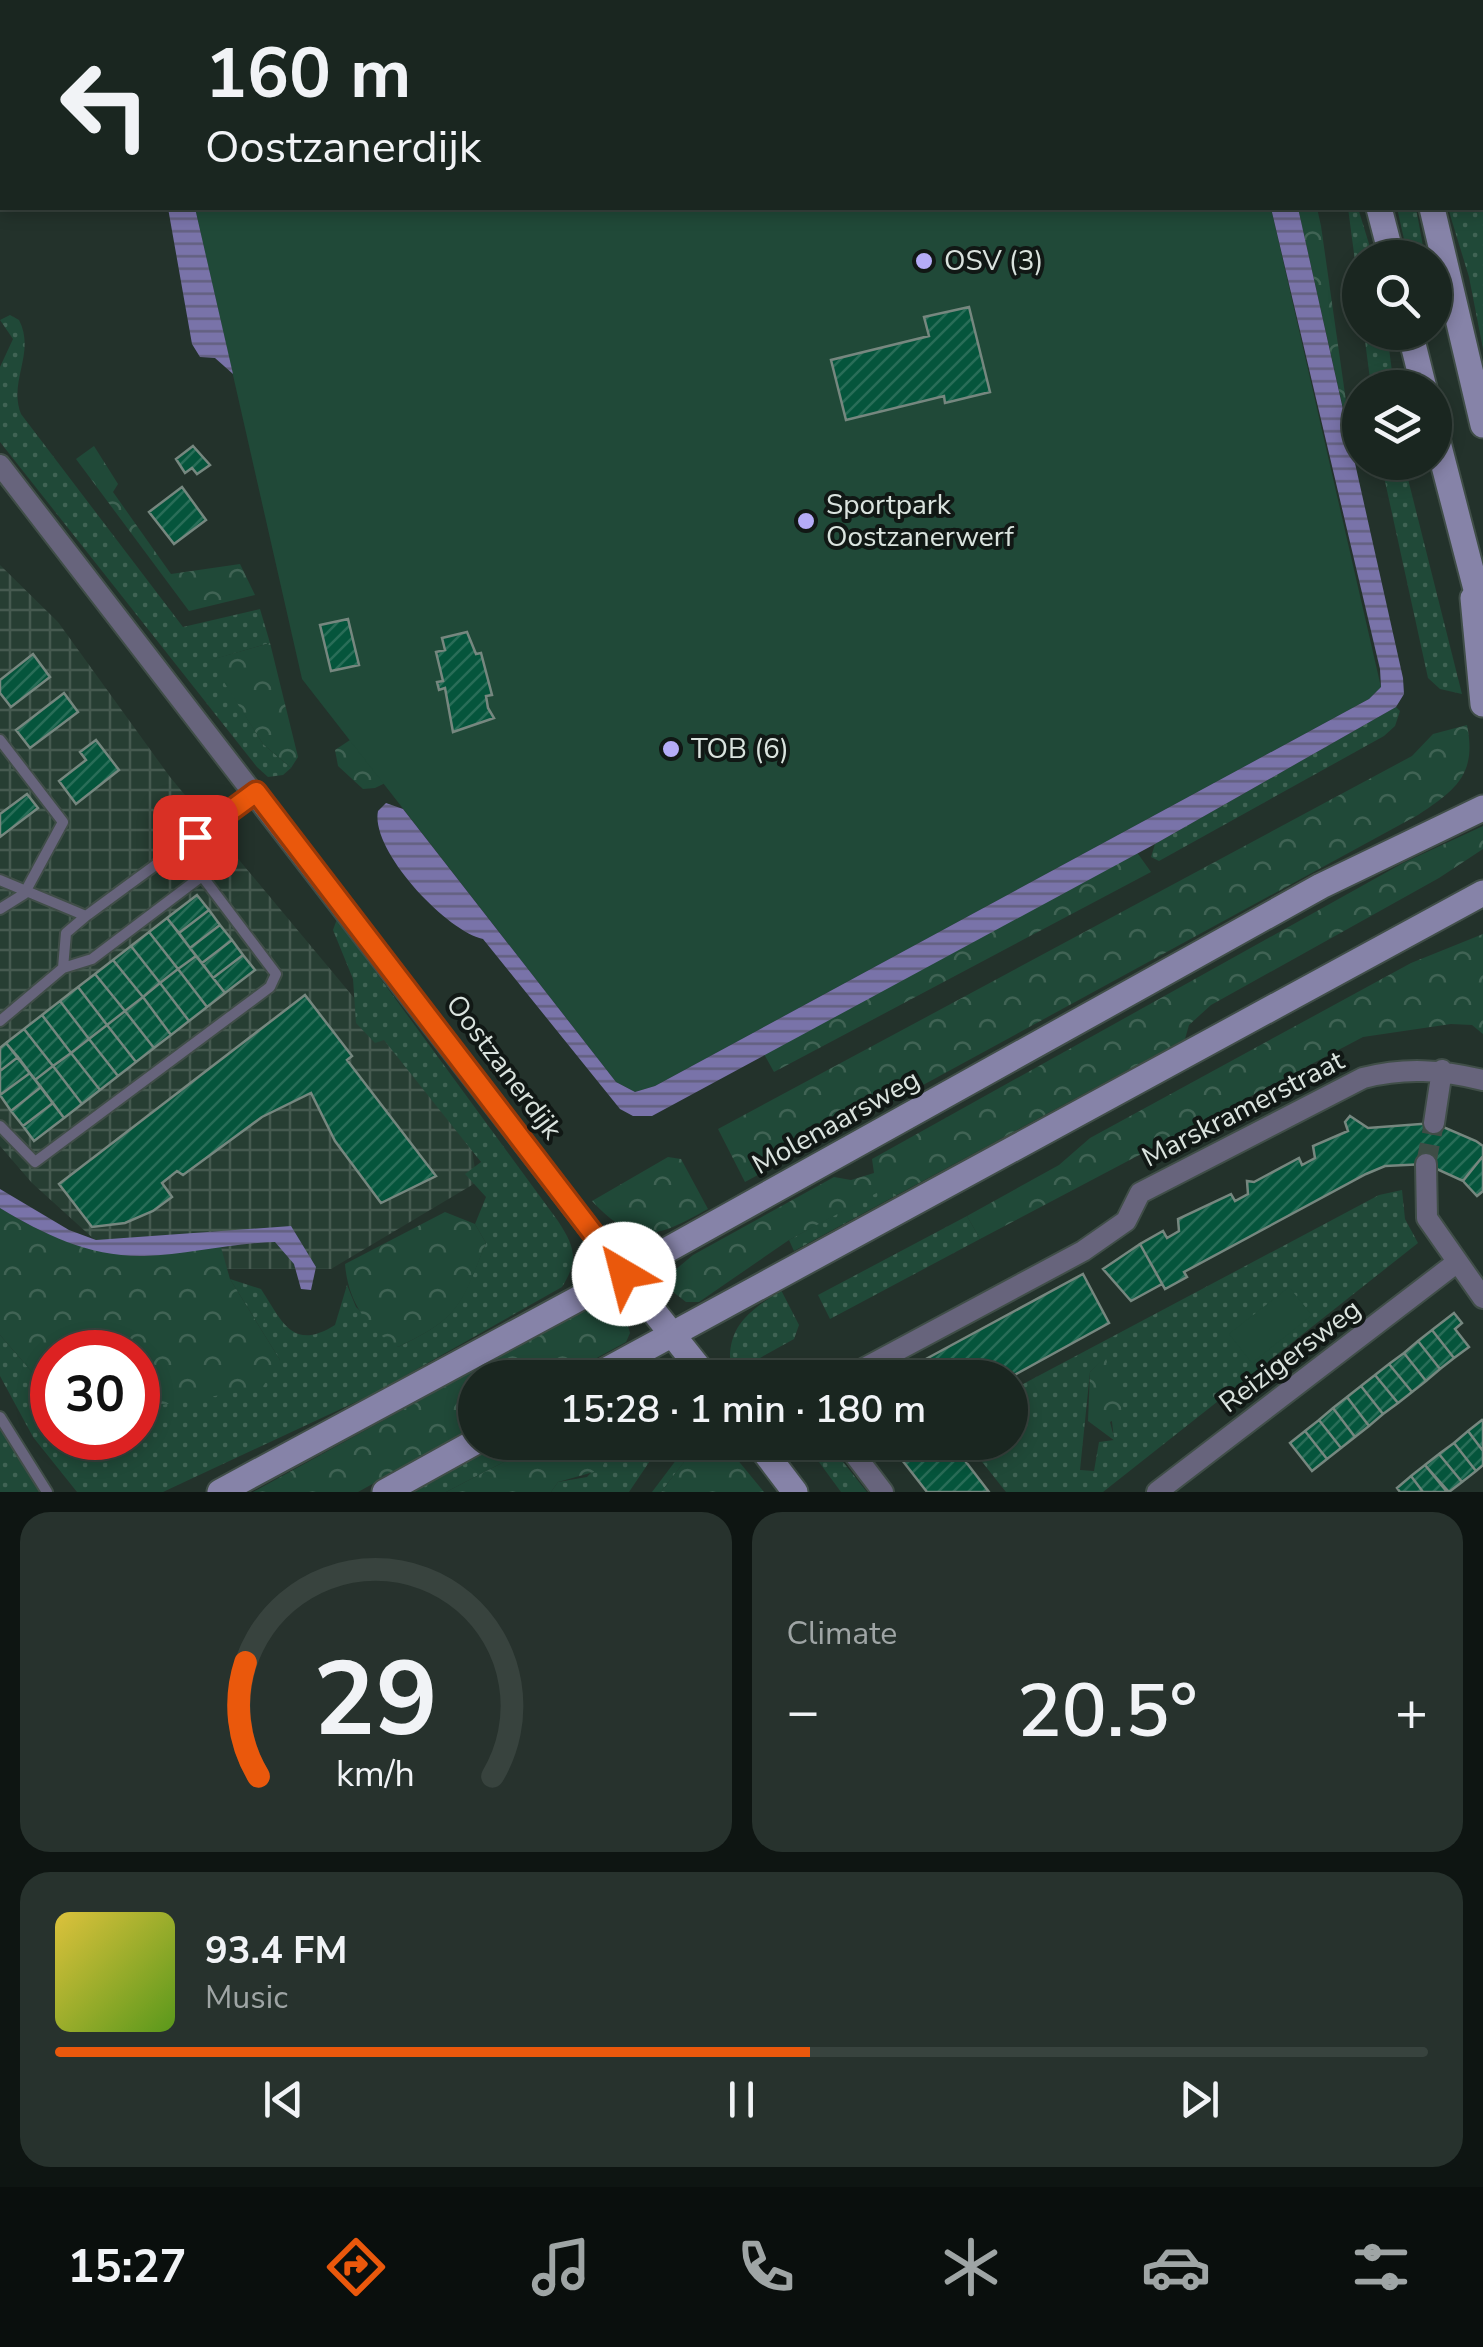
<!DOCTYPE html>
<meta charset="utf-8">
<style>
body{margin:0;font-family:"Nunito Sans",sans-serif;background:#27322d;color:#f1f3f6;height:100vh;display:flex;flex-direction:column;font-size:38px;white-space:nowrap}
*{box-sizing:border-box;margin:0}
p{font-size:32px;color:#9fa5a5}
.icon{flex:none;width:55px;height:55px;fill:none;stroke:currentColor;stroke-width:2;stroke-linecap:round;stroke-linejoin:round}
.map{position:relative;height:1492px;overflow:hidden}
.details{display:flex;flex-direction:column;gap:20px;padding:20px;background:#0e1512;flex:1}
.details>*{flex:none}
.banner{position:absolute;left:0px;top:0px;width:1485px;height:210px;box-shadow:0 5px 15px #0003,0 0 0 2px #38433e;background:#1a2620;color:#f1f3f6;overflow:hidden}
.buttons{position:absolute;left:1342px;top:240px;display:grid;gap:20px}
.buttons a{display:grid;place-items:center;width:110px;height:110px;border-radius:50%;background:#1a2620;box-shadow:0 5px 15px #0003,0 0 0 2px #38433e;font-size:50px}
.speed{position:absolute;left:30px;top:1330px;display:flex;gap:20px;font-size:50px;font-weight:700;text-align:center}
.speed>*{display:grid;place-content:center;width:130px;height:130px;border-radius:50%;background:#1a2620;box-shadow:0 5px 15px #0003,0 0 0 2px #38433e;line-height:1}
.speed .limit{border:15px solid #d22;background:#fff;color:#111}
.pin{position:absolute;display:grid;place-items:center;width:85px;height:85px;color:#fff;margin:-42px;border-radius:20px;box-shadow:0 5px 15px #0006}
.me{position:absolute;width:110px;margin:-55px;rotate:323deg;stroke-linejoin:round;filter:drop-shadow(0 0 8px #0008)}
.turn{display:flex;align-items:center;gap:35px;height:210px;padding:0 40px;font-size:45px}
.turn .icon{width:130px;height:130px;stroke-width:2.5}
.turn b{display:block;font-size:70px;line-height:85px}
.big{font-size:75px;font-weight:600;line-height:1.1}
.details .widget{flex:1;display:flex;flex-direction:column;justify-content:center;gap:15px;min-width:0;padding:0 35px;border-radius:30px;background:#27322d}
.details .dial{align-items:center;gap:0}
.dial svg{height:260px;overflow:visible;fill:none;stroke:#38433e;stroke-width:7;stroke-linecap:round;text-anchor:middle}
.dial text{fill:#f1f3f6;stroke:none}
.song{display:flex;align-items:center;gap:30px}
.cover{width:120px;height:120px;border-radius:15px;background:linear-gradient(135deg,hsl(50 70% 55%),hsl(90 70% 35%))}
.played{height:10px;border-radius:5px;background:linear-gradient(90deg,#ea580c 55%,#38433e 55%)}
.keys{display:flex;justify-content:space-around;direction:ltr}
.heat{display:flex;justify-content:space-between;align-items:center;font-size:55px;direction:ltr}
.details .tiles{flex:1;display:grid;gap:20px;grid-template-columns:1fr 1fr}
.widget:last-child{grid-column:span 2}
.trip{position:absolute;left:458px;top:1360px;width:570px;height:100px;border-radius:50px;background:#1a2620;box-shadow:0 5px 15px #0003,0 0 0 2px #38433e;font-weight:600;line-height:100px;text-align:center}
.menu{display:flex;height:160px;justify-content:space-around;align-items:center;background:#0a0f0d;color:#9fa5a5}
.menu .icon{width:70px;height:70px}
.menu .current{color:#ea580c}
.menu b{font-size:45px;color:#f1f3f6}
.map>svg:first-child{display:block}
.industrial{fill:url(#industrial-grid)}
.grass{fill:url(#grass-dots);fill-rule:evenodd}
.forest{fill:url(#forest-crowns)}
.pitch{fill:#204938}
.water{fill:url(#water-rules)}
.building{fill:url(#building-hatch);stroke:#76877f;stroke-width:2.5}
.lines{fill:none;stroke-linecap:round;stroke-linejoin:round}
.street-tunnel{stroke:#3e4d46;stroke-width:20;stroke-dasharray:20 10;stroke-linecap:butt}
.lane-casing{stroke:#404e48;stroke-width:14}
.street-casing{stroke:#404e48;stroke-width:24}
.secondary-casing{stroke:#404e48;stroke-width:29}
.highway-casing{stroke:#404e48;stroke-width:34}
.lane{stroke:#67647c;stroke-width:10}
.street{stroke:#67647c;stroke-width:20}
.secondary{stroke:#8683a8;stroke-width:25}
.highway{stroke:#b5aee9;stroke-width:30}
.route-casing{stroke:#983908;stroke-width:25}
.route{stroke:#ea580c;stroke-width:18}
.poi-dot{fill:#b5acf8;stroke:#111815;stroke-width:4}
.labels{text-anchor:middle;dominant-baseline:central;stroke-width:8;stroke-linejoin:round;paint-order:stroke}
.poi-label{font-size:28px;fill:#dae3de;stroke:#111815;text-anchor:start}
.street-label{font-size:28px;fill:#dae3de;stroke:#111815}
</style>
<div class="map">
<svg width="1483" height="1492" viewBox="0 0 1483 1492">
<defs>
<pattern id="industrial-grid" width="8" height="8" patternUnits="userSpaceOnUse" patternTransform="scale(2.5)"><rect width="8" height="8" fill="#273e33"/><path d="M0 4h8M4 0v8" fill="none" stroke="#465a50"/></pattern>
<pattern id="grass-dots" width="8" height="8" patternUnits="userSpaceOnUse" patternTransform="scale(2.5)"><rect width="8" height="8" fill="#204938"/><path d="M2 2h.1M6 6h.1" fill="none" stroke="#406354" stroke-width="1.8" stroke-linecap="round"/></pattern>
<pattern id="forest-crowns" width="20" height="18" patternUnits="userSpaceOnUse" patternTransform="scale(2.5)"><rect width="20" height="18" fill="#204938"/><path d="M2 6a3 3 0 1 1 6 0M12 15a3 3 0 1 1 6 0" fill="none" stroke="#406354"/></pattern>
<pattern id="water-rules" width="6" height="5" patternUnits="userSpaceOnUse" patternTransform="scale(2.5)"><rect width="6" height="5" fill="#7973a9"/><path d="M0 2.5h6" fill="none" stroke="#636080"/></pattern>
<pattern id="building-hatch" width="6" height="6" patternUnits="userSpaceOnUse" patternTransform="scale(2.5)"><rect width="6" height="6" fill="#05553c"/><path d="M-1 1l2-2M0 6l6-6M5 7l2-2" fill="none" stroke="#296d58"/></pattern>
</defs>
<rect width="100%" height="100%" fill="#23322b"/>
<path class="industrial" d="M0,565L58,622L170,777L470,1137L477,1182L331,1269H170L96,1241L32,1183L0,1146Z"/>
<path class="grass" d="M1483,153V349L1469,277L1448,208H1482Z
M1348,208H1358L1373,257L1360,258V299Z
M1397,208H1416L1425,257H1408Z
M10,315L19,320C36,353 8,381 21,414L183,627L260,609L270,643L211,660L263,744L291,768L283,775L268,777L257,767L0,442V367L13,339L0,320Z
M1364,333H1387L1394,387H1371Z
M1381,463H1404L1462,694L1440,689L1428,678Z
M1396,707L1400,711L1395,726L1384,736L1159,861L1151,857L1155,844Z
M337,919L558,1221C575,1247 579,1260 562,1287L373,1394L163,1492H77L33,1437L0,1376V1335L52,1395V1438H138V1409L280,1360L230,1279L261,1289C282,1321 292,1352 335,1325L347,1285L356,1307L398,1347C461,1317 460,1305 486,1243L475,1224L486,1197L465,1174L481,1162L384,1040L375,1043L356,1023L353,979L333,930Z
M884,1188L897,1195L794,1251L789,1240Z
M1402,1190L1405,1219L1418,1243L1103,1492H1006L967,1443L1010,1442V1391L1379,1195ZM1105,1357L1114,1440L1099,1442L1094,1471L1080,1470L1090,1372Z
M967,1216L980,1239L830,1319L818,1295Z
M781,1290L799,1325L794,1339L742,1368L730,1358C730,1322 754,1309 781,1290Z
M0,1425L41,1492H0Z
M494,1443H540L446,1492H400Z
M607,1443H662L629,1492H551L558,1482L587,1477L608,1454Z
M689,1443H724L727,1447L684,1462L661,1492H652Z
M805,1443H828L867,1492H841Z"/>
<path class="forest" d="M294,0H566L283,2Z
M1298,208H1317L1321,226L1354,457Z
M94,446L118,484L113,492L171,574L240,564L255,595L189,611L76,459Z
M270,643L298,757L291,768L263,744L210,660Z
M1467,725C1477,774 1456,790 1418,815L745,1182L718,1129L1412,756L1433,734Z
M362,732L414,769L375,788L363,789L338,766L335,750Z
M1483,826V849L1439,878L1211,1005L1189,1025L1185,1039L897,1195L884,1189L789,1240L699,1302H686L668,1288L669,1275L693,1255L834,1177L851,1180L874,1173L872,1159L1403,863Z
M1136,851L1151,872L774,1072L764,1054Z
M1483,934V1034L1472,1025L1451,1024L1363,1037L980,1239L967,1216L1059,1165L1090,1138L1411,963Z
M668,1157L681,1159L708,1209C657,1237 636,1248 592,1201Z
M0,1208C84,1259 124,1259 220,1244L230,1279L280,1360L262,1388L138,1409V1352H52V1395L0,1335Z
M445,1212L475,1224L486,1243C461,1305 461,1317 398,1347C366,1328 348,1301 345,1264Z
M595,1304L624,1311L630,1333L626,1342L562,1377L475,1378V1427L358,1492H253Z
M1105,1356L1125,1414L1110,1422L1115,1441L1088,1421L1090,1372Z
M540,1443H607L608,1454L601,1470L558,1482L551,1492H446Z
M727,1447L764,1492H661L684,1462Z"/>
<path class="pitch" d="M635,0H1220L1221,2H625Z
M195,208H1271L1381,687L1369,699L655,1086L635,1092L616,1082L302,679Z
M1289,1287L1312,1315L1252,1363L1229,1334Z"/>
<path class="water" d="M168,208H195L233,374L215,358L200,357L192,344Z
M1271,208H1298L1403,678L1404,694L1396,707L1155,844L652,1116H633L620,1109L483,939C446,931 370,850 378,811L386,803L403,809L616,1082L635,1092L655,1086L1369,699L1381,687L1380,669Z
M0,1189L69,1230L96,1240L291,1226L316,1267L311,1290L301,1289L294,1264L275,1242C231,1243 187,1255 144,1256C90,1257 45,1235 0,1208Z"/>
<path class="building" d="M741,0H878L879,2H742Z
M969,307L990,392L945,403L944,396L846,420L831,360L929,336L924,317Z
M193,446L210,465L197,474L192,468L185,473L176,459Z
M182,487L206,520L174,544L149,512Z
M348,619L359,665L331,671L320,625Z
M467,632L476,654L481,653L492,695L486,696L488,708L494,718L453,732L445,688L439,690L437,682L443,681L436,652L445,650L442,638Z
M33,654L50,677L11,707L0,693V680Z
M64,693L78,712L30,748L16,730Z
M96,740L119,770L76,804L59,781L86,760L80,752Z
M27,794L38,808L0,837V814Z
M197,895L209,910L179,933L167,918Z
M209,910L220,925L190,948L179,933Z
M167,918L196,956L178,969L149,932Z
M220,925L232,940L202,963L190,948Z
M149,932L178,969L160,983L131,946Z
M232,940L243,955L213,978L202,963Z
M131,946L160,983L143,997L113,960Z
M243,955L255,970L225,993L213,978Z
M196,956L225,993L207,1007L178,969Z
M113,960L143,997L125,1011L95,974Z
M178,969L207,1007L189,1021L160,983Z
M95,974L125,1011L107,1025L78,987Z
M160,983L189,1021L171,1035L143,997Z
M78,987L107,1025L89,1039L60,1001Z
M305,995L352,1056L347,1060L436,1176L381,1203L335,1141L311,1093L262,1117L183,1175L177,1171L162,1183L172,1197L153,1211L125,1223L92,1227L59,1184Z
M143,997L171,1035L154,1048L125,1011Z
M60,1001L89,1039L71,1053L42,1015Z
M125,1011L154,1048L136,1062L107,1025Z
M42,1015L71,1053L53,1066L24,1029Z
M107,1025L136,1062L118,1076L89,1039Z
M24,1029L53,1066L35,1080L6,1043Z
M89,1039L118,1076L100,1090L71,1053Z
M6,1043L18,1057L0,1071V1048Z
M71,1053L100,1090L82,1104L53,1066Z
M18,1057L30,1073L0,1095V1071Z
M53,1066L82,1104L64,1118L35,1080Z
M30,1073L41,1087L11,1111L0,1095Z
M41,1087L53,1103L23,1126L11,1111Z
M53,1103L64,1118L34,1141L23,1126Z
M1350,1116L1368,1128L1434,1123L1476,1141L1483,1146V1156L1463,1181L1426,1164L1385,1166L1366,1174L1184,1272L1187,1277L1165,1289L1140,1244L1163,1231L1167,1238L1179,1231L1178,1219L1231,1194L1235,1201L1248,1194L1247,1181L1254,1182L1299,1158L1302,1165L1315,1158L1313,1146L1348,1131L1345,1122Z
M1483,1156V1191L1477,1196L1463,1181Z
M1140,1244L1162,1284L1131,1301L1103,1269Z
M1083,1274L1109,1323L1009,1378H905L902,1372Z
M1454,1313L1462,1323L1455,1329L1469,1347L1454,1358L1432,1330Z
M1432,1330L1454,1358L1440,1369L1418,1341Z
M1418,1341L1440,1369L1426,1381L1404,1353Z
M1404,1353L1426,1381L1412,1392L1389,1364Z
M1389,1364L1412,1392L1398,1403L1375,1375Z
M1375,1375L1398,1403L1383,1414L1361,1386Z
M1361,1386L1383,1414L1369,1426L1347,1397Z
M1347,1397L1369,1426L1355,1437L1333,1408Z
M1333,1408L1355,1437L1341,1448L1319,1420Z
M1319,1420L1341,1448L1327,1459L1305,1431Z
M1482,1420L1483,1421V1451L1468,1431Z
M1305,1431L1327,1459L1312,1471L1290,1443Z
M1468,1431L1483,1451V1465L1476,1471L1454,1443Z
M888,1442H959L971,1458L966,1462L989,1492H927Z
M1454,1443L1476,1471L1462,1482L1439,1454Z
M1439,1454L1462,1482L1449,1492L1425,1465Z
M1425,1465L1447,1492H1423L1411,1476Z
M1411,1476L1423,1492H1400L1397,1488Z"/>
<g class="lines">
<path class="street-tunnel" d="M1426,1164L1434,1123"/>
<g class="lane-casing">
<path id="lane" d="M0,740L63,822L24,894L0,909
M0,880L86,916L255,792
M63,968L66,933L86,916
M0,1021L63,968L92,959L202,876L276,974L270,987L35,1162L0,1126
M0,1417L47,1492"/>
</g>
<g class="street-casing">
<path id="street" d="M1456,0L1457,2
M1482,112L1483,114
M0,465L624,1274
M1434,1123L1442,1070
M1426,1164L1427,1218L1483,1298
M846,1378L1083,1251L1126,1221L1140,1193L1363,1078C1406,1067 1441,1070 1483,1080
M845,1442L883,1492
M1157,1492L1456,1263"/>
</g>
<g class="secondary-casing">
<path id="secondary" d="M1324,0L1325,2
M1388,0V2
M1379,208L1392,258
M1432,208L1483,425
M1410,332L1424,388
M1435,431L1483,616
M1473,598L1483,704
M624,1274L707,1378
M592,1378L1483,893
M757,1442L795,1492
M220,1492L624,1274L1321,886L1483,808
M385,1492L475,1442"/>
</g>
<g class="highway-casing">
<path id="highway" d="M179,2L187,0
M0,73L2,71"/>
</g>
<use href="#lane" class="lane"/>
<use href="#street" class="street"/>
<use href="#secondary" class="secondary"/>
<use href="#highway" class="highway"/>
</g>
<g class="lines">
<g class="route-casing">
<path id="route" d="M195,837L256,792L624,1274"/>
</g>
<use href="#route" class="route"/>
</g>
<g class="poi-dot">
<circle cx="924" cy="261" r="10"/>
<circle cx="806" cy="521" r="10"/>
<circle cx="671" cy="749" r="10"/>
</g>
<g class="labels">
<g class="poi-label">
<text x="944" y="261">OSV (3)</text>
<text x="826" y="505">Sportpark<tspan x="826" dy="32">Oostzanerwerf</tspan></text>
<text x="691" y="749">TOB (6)</text>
</g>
<g class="street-label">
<text transform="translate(504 1067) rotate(53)">Oostzanerdijk</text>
<text transform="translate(1243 1109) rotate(-27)">Marskramerstraat</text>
<text transform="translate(836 1122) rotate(-29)">Molenaarsweg</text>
<text transform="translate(1290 1356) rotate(-37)">Reizigersweg</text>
</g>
</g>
</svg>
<div class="buttons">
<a><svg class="icon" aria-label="search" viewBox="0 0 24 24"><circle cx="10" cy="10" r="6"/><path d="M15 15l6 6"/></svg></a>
<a><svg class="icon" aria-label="layers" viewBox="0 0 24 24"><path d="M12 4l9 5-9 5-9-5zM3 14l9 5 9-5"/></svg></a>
</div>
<div class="speed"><div class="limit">30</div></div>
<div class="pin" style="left:195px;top:837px;background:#d93025"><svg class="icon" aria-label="arrive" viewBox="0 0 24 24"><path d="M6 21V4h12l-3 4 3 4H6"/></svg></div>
<svg class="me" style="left:624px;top:1274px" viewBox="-20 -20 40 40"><circle r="19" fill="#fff"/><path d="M0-13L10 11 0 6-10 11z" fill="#ea580c"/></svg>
<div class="trip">15:28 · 1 min · 180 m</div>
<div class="banner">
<div class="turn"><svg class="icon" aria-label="left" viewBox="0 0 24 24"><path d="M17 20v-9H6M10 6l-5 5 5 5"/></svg><div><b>160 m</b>Oostzanerdijk</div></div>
</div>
</div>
<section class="details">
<div class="tiles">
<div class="widget dial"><svg viewBox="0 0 100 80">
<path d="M14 69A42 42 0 1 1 86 69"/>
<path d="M14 69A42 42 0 0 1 10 34" stroke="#ea580c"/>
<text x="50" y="56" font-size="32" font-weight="700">29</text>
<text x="50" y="72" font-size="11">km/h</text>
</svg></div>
<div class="widget"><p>Climate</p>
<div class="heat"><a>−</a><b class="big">20.5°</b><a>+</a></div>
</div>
<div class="widget">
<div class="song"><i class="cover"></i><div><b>93.4 FM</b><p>Music</p></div></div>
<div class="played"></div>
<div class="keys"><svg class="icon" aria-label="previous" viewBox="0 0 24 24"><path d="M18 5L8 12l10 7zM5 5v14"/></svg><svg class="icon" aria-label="pause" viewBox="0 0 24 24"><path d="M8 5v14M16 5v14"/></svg><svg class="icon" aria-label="next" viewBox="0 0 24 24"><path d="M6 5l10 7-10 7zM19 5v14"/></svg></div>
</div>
</div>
</section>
<nav class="menu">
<b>15:27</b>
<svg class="icon current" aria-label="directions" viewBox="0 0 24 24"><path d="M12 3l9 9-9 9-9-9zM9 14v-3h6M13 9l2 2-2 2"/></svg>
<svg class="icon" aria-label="music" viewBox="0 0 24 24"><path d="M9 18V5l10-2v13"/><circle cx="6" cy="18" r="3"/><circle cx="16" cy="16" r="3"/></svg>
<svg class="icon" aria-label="phone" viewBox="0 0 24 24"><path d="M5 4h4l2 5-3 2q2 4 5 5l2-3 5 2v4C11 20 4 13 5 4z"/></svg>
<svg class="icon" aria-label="climate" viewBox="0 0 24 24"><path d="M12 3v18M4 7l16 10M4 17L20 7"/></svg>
<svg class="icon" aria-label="car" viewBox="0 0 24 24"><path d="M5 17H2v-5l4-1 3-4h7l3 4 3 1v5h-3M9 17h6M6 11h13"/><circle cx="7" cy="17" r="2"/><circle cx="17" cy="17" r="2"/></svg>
<svg class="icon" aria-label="filters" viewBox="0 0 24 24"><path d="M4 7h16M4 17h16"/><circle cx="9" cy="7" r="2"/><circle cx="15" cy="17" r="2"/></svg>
</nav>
